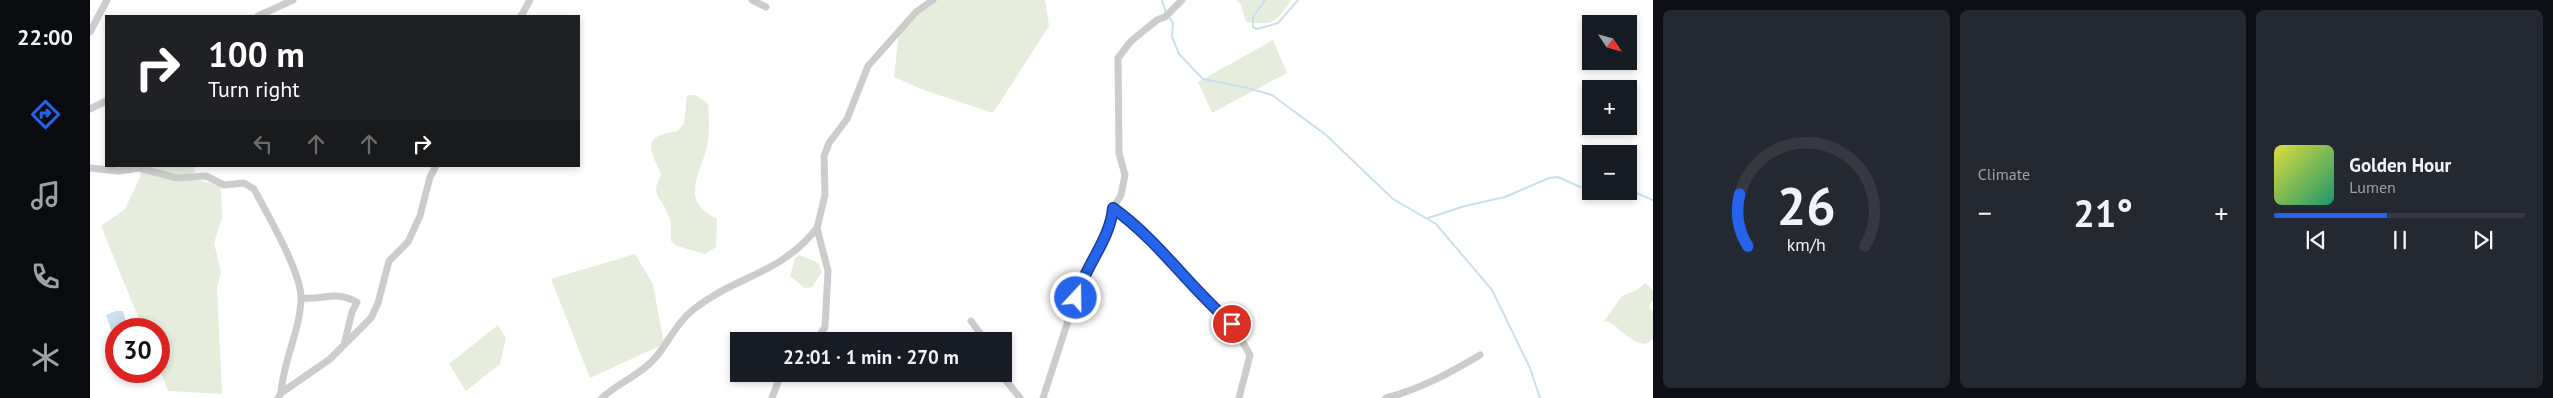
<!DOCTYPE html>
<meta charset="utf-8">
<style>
body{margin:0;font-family:"PT Sans",sans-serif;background:#242831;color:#f1f3f6;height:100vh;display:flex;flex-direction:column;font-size:19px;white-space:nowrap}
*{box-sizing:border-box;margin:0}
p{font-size:16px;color:#9ea1a6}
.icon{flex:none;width:28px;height:28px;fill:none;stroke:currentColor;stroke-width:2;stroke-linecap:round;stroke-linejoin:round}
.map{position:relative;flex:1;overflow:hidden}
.details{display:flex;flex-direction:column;gap:10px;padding:10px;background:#0d0f14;width:900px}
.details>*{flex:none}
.banner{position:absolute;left:15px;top:15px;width:475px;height:152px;border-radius:0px;box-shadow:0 2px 8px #0003;background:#202124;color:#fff;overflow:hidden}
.needle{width:32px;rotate:126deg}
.controls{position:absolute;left:1492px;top:15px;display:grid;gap:10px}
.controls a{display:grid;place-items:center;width:55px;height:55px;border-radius:0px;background:#171b24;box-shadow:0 2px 8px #0003;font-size:25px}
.speed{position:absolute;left:15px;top:318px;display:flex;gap:10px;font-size:25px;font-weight:700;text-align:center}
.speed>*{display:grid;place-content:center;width:65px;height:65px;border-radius:50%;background:#171b24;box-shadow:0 2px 8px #0003;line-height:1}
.speed .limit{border:8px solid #d22;background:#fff;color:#111}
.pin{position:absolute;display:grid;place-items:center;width:42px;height:42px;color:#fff;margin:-21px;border:2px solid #fff;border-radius:50%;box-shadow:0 1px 5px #0007}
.me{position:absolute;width:55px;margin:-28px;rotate:21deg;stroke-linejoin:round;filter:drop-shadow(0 0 4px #0008)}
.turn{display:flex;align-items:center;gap:18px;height:105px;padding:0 20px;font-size:22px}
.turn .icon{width:65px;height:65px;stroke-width:2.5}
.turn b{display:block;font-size:35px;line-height:42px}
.lanes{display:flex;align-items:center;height:48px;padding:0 20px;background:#0003;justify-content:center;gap:25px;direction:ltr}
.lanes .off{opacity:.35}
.big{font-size:38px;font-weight:800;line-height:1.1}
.details .tile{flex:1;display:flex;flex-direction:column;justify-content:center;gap:8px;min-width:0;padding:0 18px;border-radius:8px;background:#242831}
.details .dial{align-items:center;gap:0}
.dial svg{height:130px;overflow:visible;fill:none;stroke:#363941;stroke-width:7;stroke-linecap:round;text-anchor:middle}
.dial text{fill:#f1f3f6;stroke:none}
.song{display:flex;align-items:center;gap:15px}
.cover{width:60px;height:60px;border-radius:8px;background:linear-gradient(135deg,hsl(60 70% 55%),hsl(160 70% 35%))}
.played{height:5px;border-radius:2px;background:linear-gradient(90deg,#2563eb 45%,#363941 45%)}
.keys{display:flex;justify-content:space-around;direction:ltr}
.heat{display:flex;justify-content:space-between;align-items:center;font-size:28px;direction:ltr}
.details .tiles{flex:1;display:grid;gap:10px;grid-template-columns:repeat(3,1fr)}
.trip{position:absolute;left:640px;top:332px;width:282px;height:50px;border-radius:0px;background:#171b24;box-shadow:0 2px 8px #0003;font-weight:800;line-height:50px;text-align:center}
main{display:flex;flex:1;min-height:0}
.dock{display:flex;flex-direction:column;width:90px;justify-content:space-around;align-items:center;background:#090b0e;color:#9ea1a6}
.dock .icon{width:35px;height:35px}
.dock .current{color:#2563eb}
.dock b{font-size:22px;color:#f1f3f6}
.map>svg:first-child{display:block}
.green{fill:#e6eddd}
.water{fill:#c9e0ec}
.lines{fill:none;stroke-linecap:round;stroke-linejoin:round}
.stream{stroke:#c9e0ec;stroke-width:2}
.street{stroke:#ccc;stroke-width:7}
.route-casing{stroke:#184099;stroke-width:12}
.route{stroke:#2563eb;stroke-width:9}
</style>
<main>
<nav class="dock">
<b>22:00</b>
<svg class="icon current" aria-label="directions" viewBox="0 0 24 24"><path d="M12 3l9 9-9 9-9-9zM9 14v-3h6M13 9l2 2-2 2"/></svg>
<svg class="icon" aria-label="music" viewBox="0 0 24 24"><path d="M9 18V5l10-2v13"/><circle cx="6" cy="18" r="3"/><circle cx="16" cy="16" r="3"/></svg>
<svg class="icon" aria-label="phone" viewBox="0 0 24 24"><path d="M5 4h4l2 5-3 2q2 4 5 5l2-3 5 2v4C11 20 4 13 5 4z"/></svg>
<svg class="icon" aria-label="climate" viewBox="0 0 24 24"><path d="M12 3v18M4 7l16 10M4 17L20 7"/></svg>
</nav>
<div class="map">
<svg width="1563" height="398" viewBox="0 0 1563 398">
<rect width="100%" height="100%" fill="#fff"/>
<path class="green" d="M844,0H955L959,26L903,113L834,90L804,77L809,32Z
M1147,0H1201C1187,22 1183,26 1156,22L1151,5Z
M1183,40L1197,73L1122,113L1108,82Z
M597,95H605L618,103C619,117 620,132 617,146C610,177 589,200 627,219L626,247L615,254L587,246L581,241C581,234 582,224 579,217C573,196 559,200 571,174C558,146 553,136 588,131L594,123Z
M52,166H104L105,179L131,186L132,218L124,243L131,272L127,288L132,394L78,391L69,368V329H53L11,226L35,209L50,177Z
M545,254L563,284L574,344L500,378L461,279Z
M710,255L728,263L732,272L722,287L715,288L700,276L705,258Z
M1555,283L1563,290V300L1559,306L1563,313V339L1556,344C1534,341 1529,323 1514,321L1532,296L1547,290Z
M408,325L416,338L410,364L376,391L359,364Z"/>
<path class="water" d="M26,311H33L38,327L26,329V333L23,335L16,315Z"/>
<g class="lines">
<path class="stream" d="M1072,0L1076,13
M1175,0L1163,17V27L1167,29L1188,23L1208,0
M1079,17L1083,23L1082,37L1089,54L1113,79L1158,88L1182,95L1236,135L1303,199L1346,224L1402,290L1440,368L1450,398
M1539,190L1563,200
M1338,218L1375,206L1415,197L1459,178L1468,177L1490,187L1501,185"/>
<path class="street" d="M662,0L676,7
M168,16L203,0
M431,16L440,0
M0,32L17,0
M0,109L16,101
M0,168L29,171L49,168L87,178L116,176L134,185L154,183L164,189C177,214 212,273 211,299C210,331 193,361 191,393
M1023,208L1079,259L1113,296L1142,323L1160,355L1149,398
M211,298C236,300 244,290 267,302L262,312L254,345
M881,321L896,341
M726,341L735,327L738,271L727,228L735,195L734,156L739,143L757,119L778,66L826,12L843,0
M911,374L930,398
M188,398L191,393L240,359L281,318L288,303L299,261L318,242L330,216L340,177L346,166
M512,398C529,382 551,375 566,357C579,341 588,321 604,309C647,275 690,275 727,228
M682,398L689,379L693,374
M953,398L990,284L1021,224L1023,208L1031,195L1035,175L1029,153L1028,58L1041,41L1067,20L1075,17L1092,0
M1296,398C1330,389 1360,373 1390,355"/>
</g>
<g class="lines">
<g class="route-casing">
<path id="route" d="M986,298C995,266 1020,240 1023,208C1068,240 1100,288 1142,324"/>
</g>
<use href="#route" class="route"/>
</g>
</svg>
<div class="controls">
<a><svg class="needle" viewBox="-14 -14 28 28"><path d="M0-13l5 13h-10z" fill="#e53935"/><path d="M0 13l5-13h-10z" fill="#9ea1a6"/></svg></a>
<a>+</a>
<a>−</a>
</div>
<div class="speed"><div class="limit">30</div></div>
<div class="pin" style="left:1142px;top:324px;background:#d93025"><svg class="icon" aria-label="arrive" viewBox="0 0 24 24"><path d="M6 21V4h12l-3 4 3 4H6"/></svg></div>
<svg class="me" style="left:986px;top:298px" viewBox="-20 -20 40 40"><circle r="17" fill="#2563eb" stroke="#fff" stroke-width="3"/><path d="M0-11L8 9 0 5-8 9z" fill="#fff"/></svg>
<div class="trip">22:01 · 1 min · 270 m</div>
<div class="banner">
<div class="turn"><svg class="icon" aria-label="right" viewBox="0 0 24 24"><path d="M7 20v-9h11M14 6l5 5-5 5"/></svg><div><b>100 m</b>Turn right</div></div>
<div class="lanes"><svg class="icon off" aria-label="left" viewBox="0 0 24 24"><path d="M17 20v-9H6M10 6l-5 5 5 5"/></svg><svg class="icon off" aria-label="ahead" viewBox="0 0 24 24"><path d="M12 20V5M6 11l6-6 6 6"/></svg><svg class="icon off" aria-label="ahead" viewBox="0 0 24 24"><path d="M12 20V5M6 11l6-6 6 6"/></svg><svg class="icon" aria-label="right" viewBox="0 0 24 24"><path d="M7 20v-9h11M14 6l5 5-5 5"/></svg></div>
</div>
</div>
<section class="details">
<div class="tiles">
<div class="tile dial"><svg viewBox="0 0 100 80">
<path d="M14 69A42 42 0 1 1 86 69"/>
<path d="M14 69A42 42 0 0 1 9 37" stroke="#2563eb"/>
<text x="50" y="56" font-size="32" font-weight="700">26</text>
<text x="50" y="72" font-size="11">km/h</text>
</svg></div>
<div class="tile"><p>Climate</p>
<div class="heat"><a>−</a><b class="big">21°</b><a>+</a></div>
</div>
<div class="tile">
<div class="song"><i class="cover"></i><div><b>Golden Hour</b><p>Lumen</p></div></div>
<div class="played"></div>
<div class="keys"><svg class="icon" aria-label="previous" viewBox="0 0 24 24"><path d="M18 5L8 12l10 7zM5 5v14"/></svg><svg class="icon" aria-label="pause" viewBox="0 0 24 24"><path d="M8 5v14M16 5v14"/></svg><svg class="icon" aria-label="next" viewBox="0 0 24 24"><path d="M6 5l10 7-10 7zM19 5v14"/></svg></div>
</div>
</div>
</section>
</main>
